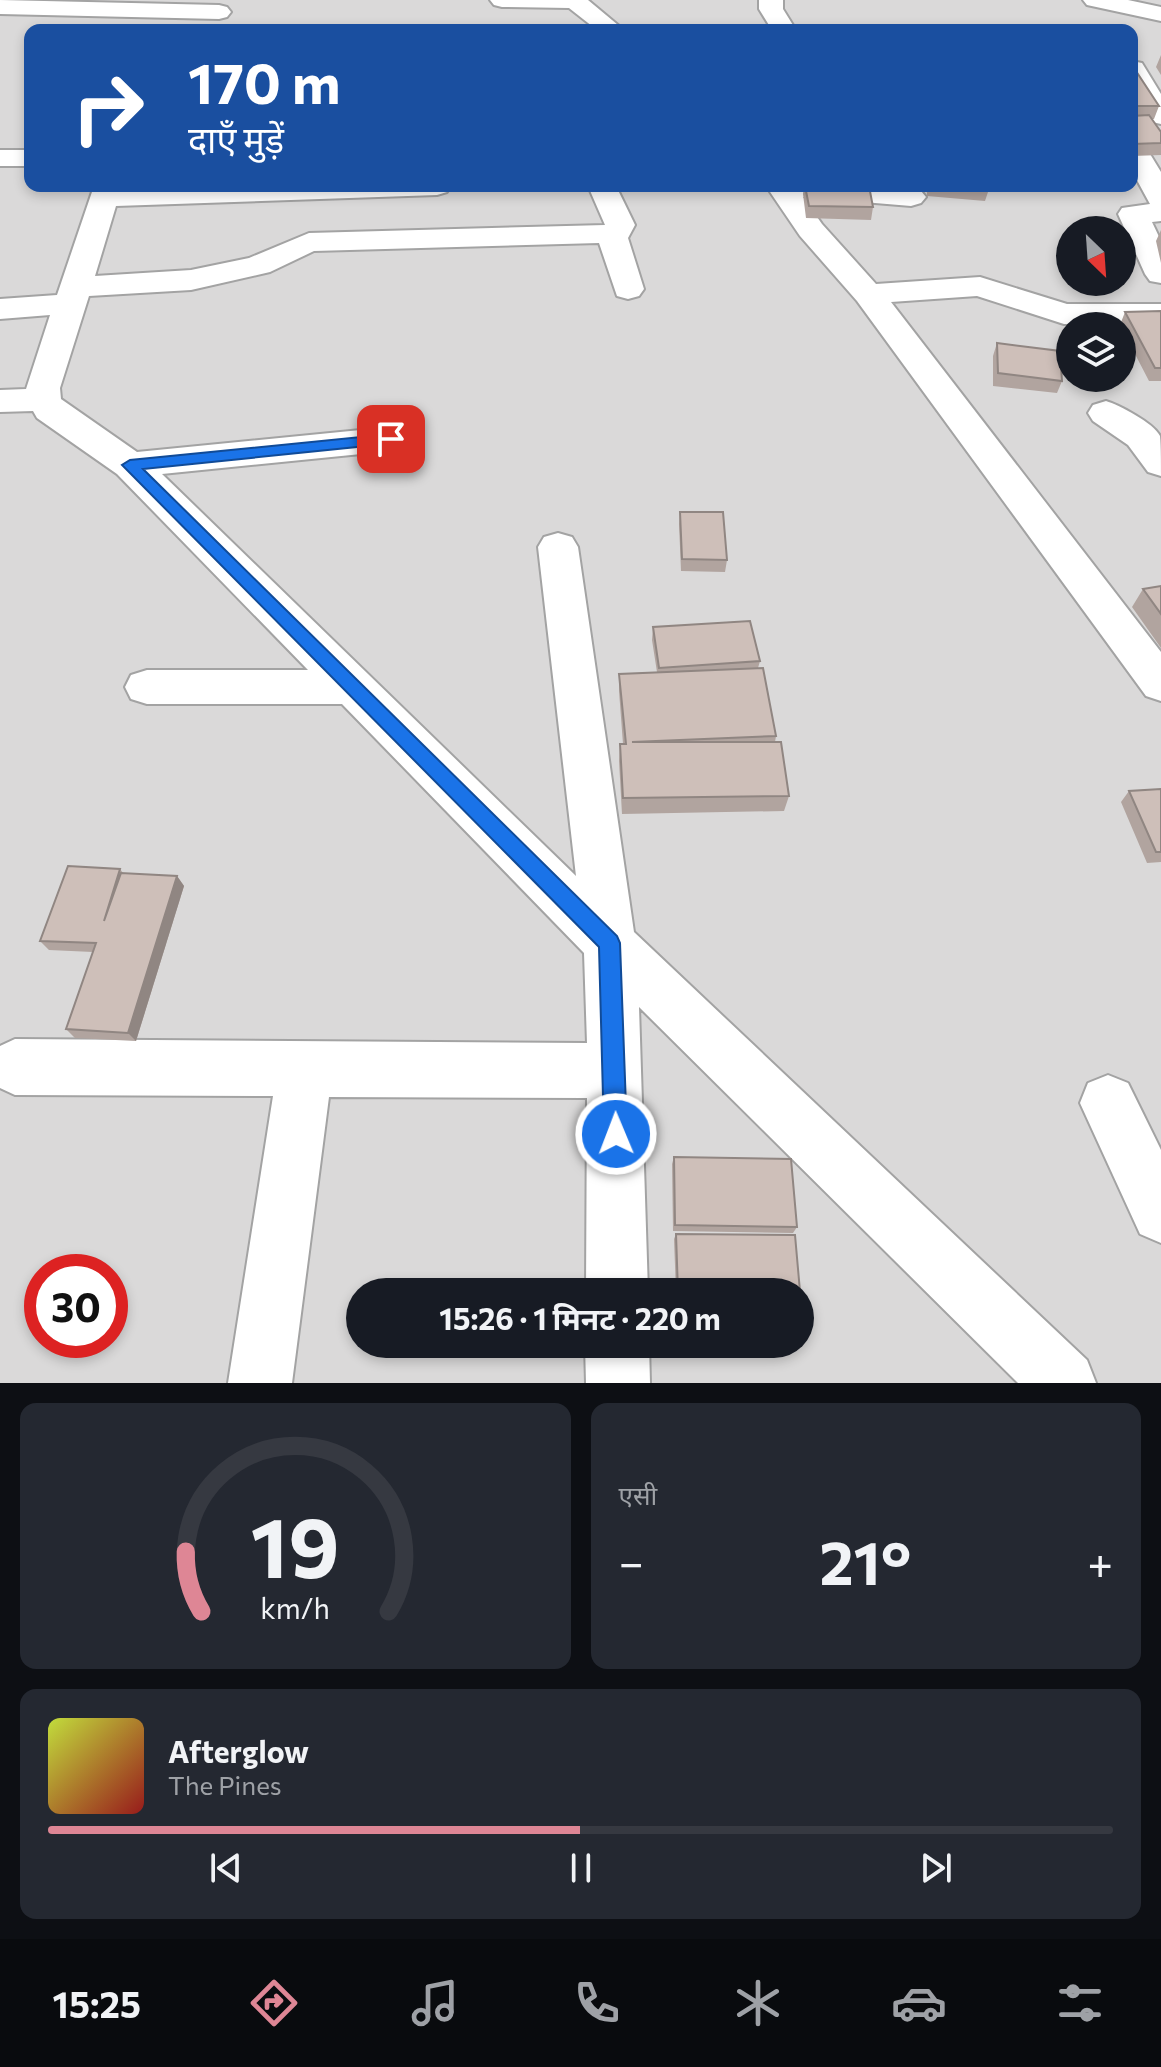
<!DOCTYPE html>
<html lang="hi">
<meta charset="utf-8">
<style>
body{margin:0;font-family:Commissioner,"Noto Sans Devanagari",sans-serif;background:#242831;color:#f1f3f6;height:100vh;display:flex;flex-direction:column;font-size:30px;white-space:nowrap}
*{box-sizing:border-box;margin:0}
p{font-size:26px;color:#9ea1a6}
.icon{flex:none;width:44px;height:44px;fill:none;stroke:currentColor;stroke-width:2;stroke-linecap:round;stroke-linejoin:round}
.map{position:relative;height:1383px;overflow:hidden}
.details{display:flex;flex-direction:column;gap:20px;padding:20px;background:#0d0f14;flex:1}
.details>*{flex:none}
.hud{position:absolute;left:24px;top:24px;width:1114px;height:168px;border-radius:16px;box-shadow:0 4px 12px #0003;background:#1a4fa0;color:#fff;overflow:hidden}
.needle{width:52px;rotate:155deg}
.fabs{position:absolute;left:1056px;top:216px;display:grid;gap:16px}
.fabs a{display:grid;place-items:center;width:80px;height:80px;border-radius:50%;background:#171b24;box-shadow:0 4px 12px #0003;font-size:40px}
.speed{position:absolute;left:24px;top:1254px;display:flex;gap:16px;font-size:40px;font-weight:700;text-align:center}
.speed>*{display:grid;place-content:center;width:104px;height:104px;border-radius:50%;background:#171b24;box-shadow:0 4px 12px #0003;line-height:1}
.speed .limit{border:12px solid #d22;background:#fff;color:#111}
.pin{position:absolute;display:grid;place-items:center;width:68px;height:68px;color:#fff;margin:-34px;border-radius:16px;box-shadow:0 4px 12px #0006}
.me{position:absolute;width:88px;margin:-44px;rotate:359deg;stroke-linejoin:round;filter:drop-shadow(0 0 6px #0008)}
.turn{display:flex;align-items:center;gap:28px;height:168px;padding:0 32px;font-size:36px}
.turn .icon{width:104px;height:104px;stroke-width:2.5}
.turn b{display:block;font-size:56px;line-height:68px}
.big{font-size:60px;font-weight:700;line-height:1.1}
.details .widget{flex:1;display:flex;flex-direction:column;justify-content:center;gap:12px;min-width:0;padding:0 28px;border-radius:16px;background:#242831}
.details .dial{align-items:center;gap:0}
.dial svg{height:208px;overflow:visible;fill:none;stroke:#363941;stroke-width:7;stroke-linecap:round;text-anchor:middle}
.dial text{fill:#f1f3f6;stroke:none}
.song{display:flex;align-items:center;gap:24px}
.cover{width:96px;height:96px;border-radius:12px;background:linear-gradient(135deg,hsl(70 70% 55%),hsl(0 70% 35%))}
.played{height:8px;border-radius:4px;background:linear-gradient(90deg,#de8695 50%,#363941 50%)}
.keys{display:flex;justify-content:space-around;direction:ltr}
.heat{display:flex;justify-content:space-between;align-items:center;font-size:44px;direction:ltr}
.details .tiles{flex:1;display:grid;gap:20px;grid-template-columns:1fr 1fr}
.widget:last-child{grid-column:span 2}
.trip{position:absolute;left:346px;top:1278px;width:468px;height:80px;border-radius:40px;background:#171b24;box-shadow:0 4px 12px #0003;font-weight:700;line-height:80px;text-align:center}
.dock{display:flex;height:128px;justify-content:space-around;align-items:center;background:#090b0e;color:#9ea1a6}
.dock .icon{width:56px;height:56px}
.dock .active{color:#de8695}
.dock b{font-size:36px;color:#f1f3f6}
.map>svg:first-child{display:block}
.residential{fill:#dad9d9;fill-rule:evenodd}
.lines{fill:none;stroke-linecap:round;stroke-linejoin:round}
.minor-casing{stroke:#a3a3a3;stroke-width:4}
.minor{fill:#fff;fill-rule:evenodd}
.wall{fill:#b1a49f}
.shaded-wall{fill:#908682}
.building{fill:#cebfb9;stroke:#908682;stroke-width:2}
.route{fill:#1a73e8;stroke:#114b97;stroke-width:2}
</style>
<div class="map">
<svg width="1161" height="1383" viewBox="0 0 1161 1383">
<rect width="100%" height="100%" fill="#eee7e0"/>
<path class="residential" d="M0,0H1161V1383H0ZM30,30H1132V186H30ZM1070,230H1122V282H1070ZM1070,326H1122V378H1070ZM42,1272H110V1340H42ZM360,1292H800V1344H360Z"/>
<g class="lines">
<g class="minor-casing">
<path id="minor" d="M0,0L219,5L227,7L231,12L227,17L219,19L0,14Z
M490,0H588L624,30H597L569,8L502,7L494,5Z
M759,0H783V9L796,30H772L759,9Z
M1083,0H1128L1161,7V21L1087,5Z
M1132,61L1142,63L1161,94V124L1152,122L1132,89Z
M0,150H30V166H0Z
M1140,152L1150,154L1161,172V221L1152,222L1161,241V283L1150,281L1145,274L1118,214L1122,208L1150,204L1132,171V154Z
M94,186H122V189L451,186L447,192L437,195L116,206L95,276L191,270L249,258L309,233L605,225L588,186H616L635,225L628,238L644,289L639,296L628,299L617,296L599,243L314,251L270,272L191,290L89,296L60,388L61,399L137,452L391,427L404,430L409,439L404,448L391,451L162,474L576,876L538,547L544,537L558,533L572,537L578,547L634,932L1087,1360L1096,1383H1018L639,1007L648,1292H586L587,1098L329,1097L292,1383H228L273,1096L15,1095L0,1088V1046L15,1039L587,1043L584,953L342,704H147L131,699L125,687L131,675L147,670H308L117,474L37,418L33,411L0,412V390L26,389L50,315L0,319V299L57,295Z
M766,186H878L921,191L926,197L921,203L911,206L803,197L822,224L876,284L980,277L1067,304H1161V324H1064L977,296L891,302L1161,652V701L1146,696L857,301L800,236Z
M1106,401C1119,405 1154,423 1160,436C1161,446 1161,465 1161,476L1148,472L1128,445L1093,421L1088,413L1093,405Z
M1108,1075L1128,1083L1161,1150V1243L1140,1234L1080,1103L1088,1083Z
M585,1344H649L650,1383H586Z"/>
</g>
<use href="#minor" class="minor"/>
</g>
<path class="wall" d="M1161,55V75L1156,67Z
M1132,68L1159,106L1154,119H1151L1161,132V155L1132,156Z
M804,186H869L873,207L871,220L806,218L803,194Z
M927,186H989V189L985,201L927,196Z
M1161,230V263L1156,241Z
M1161,311V381H1149L1122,329V326L1120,325L1125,312Z
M997,343L1062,381L1057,393L993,386V356Z
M680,512L727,560L725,572L681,571L679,524Z
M1161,586V648L1132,607L1143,589Z
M653,627L760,661L758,668L776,736L775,742L789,796L784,811L622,814L619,761L620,744H623L619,691V674L657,672L652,640Z
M1161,789V862L1147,863L1121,802L1129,791Z
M120,869L123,873L177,876L184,886L136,1041L75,1038L66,1029L93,952L49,950L40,941Z
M674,1157L797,1227L793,1233L673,1231L672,1164Z
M676,1234L795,1235L802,1314L800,1316V1292H676L674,1239Z"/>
<path class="shaded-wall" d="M177,876L184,886L136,1041L128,1033Z"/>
<path class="building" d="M1132,68H1134L1159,106H1132Z
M1149,115L1161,132V143L1132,144V116Z
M805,186H869L873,207L809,206Z
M956,186H989V189Z
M1161,311V368H1155L1125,312Z
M997,343L1060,351L1062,381L998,373Z
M680,512H723L727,560L682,559Z
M1161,586V614L1143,589Z
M750,621L760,661L659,668L653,627Z
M763,668L776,736L632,742H781L789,796L623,798L620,744H626L619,674Z
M1161,789V852H1156L1129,791Z
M68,866L120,869L104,921L121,873L177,876L128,1033L66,1029L96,943L40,941Z
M674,1157L791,1159L797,1227L675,1225Z
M676,1234L795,1235L802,1314H800V1292H678Z"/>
<path class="route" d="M391,434L398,439L396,443L143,469L617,936L620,943L627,1134L624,1143L616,1146L607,1143L604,1134L599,947L122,465L130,460Z"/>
</svg>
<div class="fabs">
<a><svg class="needle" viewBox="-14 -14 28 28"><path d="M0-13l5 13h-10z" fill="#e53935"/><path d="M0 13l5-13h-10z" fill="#9ea1a6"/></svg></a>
<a><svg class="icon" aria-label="layers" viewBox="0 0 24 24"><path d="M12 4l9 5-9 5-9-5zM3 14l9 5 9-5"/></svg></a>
</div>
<div class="speed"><div class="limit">30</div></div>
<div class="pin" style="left:391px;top:439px;background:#d93025"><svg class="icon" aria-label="arrive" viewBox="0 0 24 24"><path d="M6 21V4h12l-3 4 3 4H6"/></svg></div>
<svg class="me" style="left:616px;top:1134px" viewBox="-20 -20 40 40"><circle r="17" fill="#1a73e8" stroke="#fff" stroke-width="3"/><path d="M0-11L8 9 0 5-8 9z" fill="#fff"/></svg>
<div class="trip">15:26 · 1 मिनट · 220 m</div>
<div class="hud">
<div class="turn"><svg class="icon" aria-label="right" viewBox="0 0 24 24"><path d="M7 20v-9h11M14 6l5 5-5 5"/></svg><div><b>170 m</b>दाएँ मुड़ें</div></div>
</div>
</div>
<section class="details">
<div class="tiles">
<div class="widget dial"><svg viewBox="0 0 100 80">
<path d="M14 69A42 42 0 1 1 86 69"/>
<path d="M14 69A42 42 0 0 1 8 46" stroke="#de8695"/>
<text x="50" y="56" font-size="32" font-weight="700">19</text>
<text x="50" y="72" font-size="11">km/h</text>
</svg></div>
<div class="widget"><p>एसी</p>
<div class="heat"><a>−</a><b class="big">21°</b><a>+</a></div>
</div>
<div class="widget">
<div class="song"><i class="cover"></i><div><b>Afterglow</b><p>The Pines</p></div></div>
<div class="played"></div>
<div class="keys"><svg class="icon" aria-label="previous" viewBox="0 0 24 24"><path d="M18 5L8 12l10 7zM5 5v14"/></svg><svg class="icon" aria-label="pause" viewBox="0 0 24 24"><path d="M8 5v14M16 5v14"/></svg><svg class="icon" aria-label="next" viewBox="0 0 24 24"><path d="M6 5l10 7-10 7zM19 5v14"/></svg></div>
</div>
</div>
</section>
<nav class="dock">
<b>15:25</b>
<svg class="icon active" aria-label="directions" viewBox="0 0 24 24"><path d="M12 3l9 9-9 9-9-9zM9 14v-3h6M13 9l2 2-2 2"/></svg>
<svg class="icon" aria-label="music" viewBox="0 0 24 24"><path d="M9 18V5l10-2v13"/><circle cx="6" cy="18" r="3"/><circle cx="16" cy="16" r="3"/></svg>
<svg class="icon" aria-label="phone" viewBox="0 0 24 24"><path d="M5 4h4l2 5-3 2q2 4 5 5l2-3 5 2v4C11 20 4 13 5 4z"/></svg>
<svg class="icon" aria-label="climate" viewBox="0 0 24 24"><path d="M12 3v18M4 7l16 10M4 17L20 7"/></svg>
<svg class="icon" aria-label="car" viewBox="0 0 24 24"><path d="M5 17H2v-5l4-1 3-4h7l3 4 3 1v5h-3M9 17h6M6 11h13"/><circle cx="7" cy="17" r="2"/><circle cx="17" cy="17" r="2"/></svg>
<svg class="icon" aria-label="filters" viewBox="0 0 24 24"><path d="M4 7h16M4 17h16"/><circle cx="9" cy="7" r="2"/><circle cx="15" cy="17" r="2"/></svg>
</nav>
